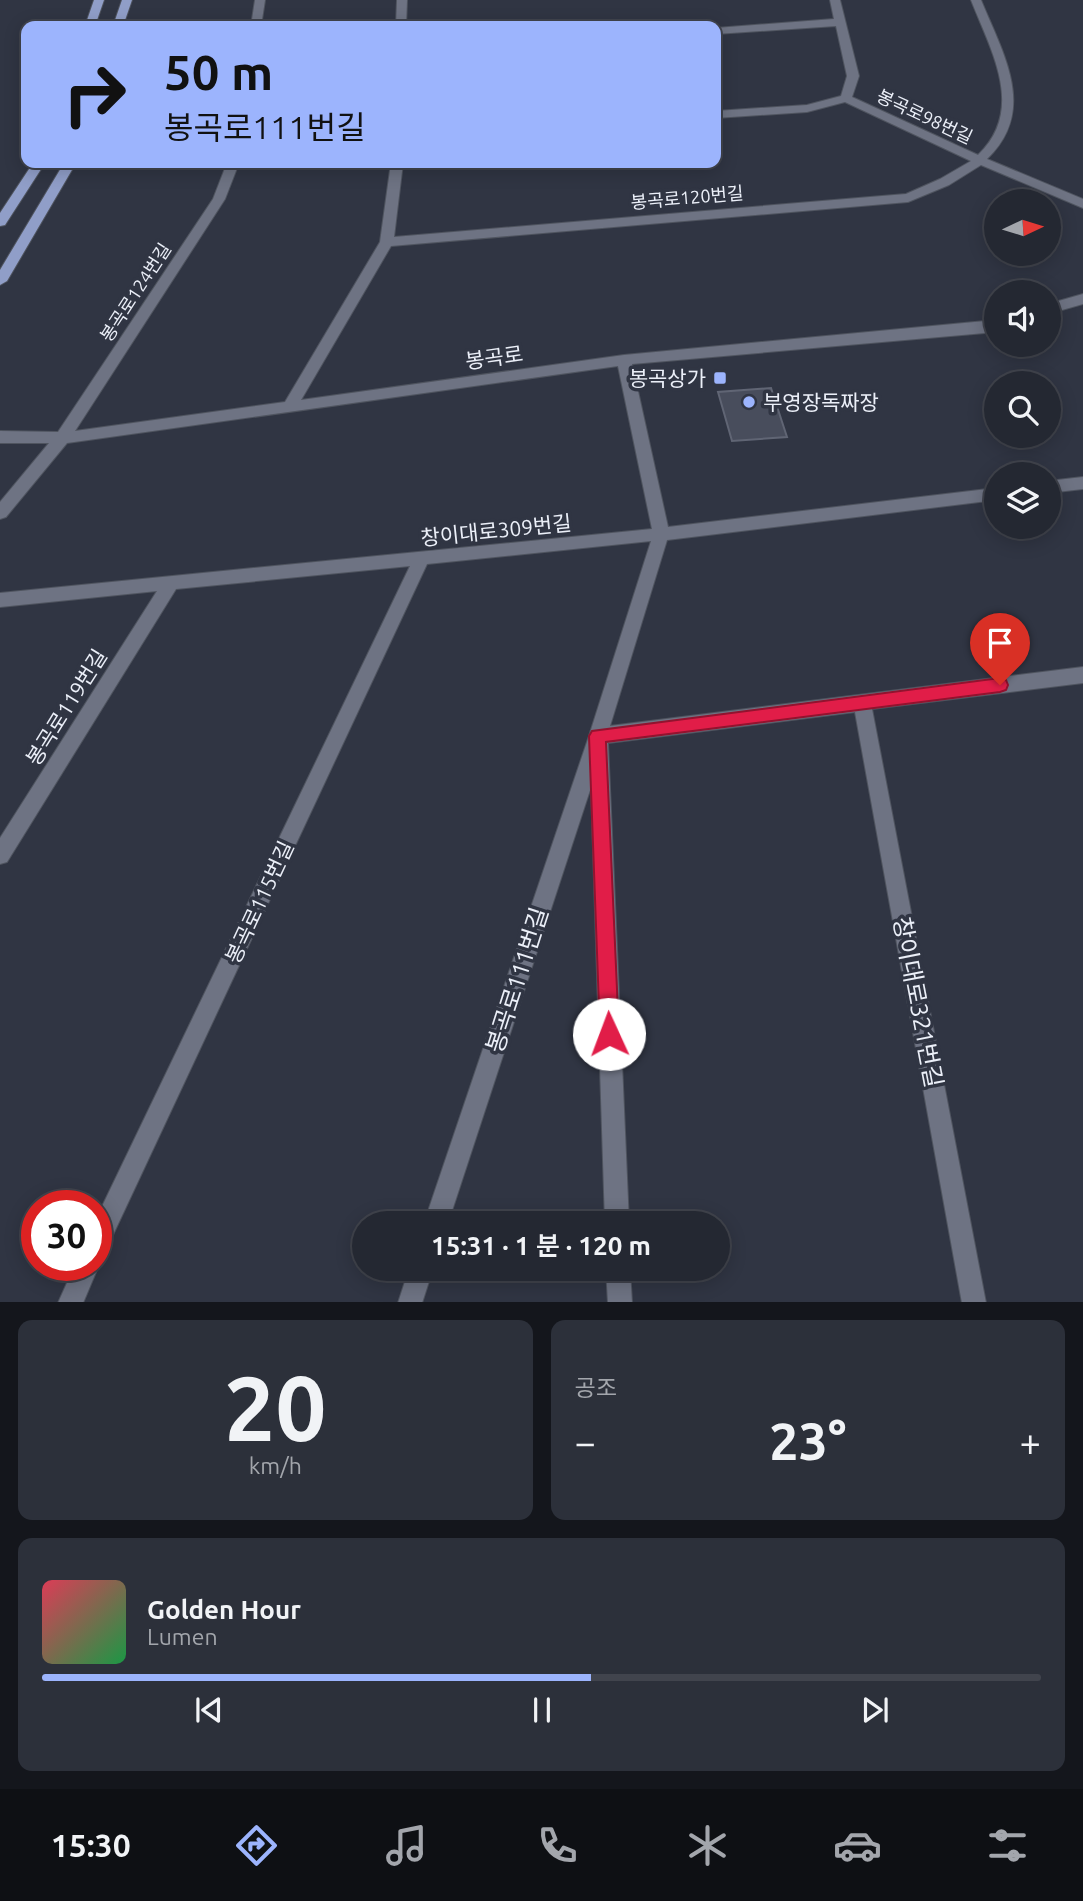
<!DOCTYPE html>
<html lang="ko">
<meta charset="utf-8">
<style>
body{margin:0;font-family:Ubuntu,"Noto Sans KR",sans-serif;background:#2c303a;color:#f1f3f6;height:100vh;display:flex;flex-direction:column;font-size:26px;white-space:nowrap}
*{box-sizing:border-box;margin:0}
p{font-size:23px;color:#a3a6ac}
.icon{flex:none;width:38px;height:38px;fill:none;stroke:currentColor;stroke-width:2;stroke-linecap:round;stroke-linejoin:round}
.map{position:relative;height:1302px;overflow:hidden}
.side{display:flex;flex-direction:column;gap:18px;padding:18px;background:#14161c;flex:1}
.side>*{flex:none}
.banner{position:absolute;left:21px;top:21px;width:700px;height:147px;border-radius:14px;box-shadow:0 4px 18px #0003,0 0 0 2px #41444d;background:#9cb4fd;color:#111;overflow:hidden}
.needle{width:46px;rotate:86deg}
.buttons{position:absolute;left:984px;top:189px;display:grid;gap:14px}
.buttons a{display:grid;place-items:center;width:77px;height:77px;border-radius:50%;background:#242832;box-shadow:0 4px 18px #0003,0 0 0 2px #41444d;font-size:35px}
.speed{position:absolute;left:21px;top:1190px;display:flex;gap:14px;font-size:35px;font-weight:700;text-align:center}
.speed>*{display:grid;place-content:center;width:91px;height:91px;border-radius:50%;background:#242832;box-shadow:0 4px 18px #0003,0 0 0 2px #41444d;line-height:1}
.speed .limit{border:10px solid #d22;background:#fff;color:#111}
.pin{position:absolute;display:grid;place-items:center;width:60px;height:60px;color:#fff;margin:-72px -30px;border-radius:50% 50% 50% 0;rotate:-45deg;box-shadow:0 0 7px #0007}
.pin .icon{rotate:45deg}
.me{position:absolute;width:77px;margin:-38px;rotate:358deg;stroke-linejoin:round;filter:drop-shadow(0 0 5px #0008)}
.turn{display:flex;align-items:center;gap:24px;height:147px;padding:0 28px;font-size:32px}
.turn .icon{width:91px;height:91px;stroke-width:2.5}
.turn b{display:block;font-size:49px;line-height:60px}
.big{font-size:52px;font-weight:600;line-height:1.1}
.side .widget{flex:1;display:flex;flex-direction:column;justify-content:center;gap:10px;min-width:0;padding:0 24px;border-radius:14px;background:#2c303a}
.side .dial{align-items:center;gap:0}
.dial b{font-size:91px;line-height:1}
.song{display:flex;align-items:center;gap:21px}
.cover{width:84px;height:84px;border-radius:10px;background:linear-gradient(135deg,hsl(350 70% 55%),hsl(140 70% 35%))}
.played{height:7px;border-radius:4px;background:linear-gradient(90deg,#9cb4fd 55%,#41444d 55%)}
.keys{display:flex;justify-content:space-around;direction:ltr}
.heat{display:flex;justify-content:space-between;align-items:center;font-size:38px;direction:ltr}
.side .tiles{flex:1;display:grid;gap:18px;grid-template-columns:1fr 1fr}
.widget:last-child{grid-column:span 2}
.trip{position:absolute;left:352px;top:1211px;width:378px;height:70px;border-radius:35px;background:#242832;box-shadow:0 4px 18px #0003,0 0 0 2px #41444d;font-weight:600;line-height:70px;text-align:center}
.dock{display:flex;height:112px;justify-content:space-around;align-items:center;background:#0e1014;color:#a3a6ac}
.dock .icon{width:49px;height:49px}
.dock .active{color:#9cb4fd}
.dock b{font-size:32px;color:#f1f3f6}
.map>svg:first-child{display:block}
.building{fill:#484d5c;stroke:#606574;stroke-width:2}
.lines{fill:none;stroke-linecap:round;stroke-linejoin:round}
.minor-casing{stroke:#4f545f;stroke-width:2}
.major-casing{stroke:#4f545f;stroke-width:2}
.minor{fill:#6e7383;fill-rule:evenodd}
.major{fill:#909ec8;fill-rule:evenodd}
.route{fill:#e11d48;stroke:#92132f;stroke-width:2}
.poi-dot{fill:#9cb4fd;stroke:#303543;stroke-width:2.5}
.labels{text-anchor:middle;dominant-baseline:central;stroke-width:7;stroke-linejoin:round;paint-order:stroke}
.far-street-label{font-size:18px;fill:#ebeff8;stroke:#303543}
.street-label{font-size:21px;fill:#ebeff8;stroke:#303543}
.poi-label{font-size:21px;fill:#ebeff8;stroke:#303543;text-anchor:end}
.near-street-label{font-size:24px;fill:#ebeff8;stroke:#303543}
</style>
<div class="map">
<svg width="1083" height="1303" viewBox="0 0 1083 1303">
<rect width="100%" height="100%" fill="#303543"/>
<path class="building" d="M771,388L787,437L732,441L718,392Z"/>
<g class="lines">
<g class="minor-casing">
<path id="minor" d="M255,0H265L261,26H251Z
M397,0H407L406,26H396Z
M830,0H840L859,76L852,97L978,155C1026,109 991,51 971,0H981C1003,54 1038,110 987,159L1083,199V208L981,165L949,185L908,202L391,246L301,400L624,355L996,320V330L985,333L632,364L668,527L996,488V500L667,540L610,726L1083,667V683L872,709L986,1303H962L855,712L608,743L629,1223H605L591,787L448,1223H424L589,736L651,541L427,564L104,1254L96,1258V1219L410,566L176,589L7,862L0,864V838L157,591L0,607V593L652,529L618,366L67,443L6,517L0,519V502L49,443H0V431L58,432L213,199L227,163H239L225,199L75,431L285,402L380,242L391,163H403L394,237L906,194L940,179L971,161L845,102L807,112L716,118V111L807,105L841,96L847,76L836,26L716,34V28L834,19Z
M1083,294V304L1048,314V304Z
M1083,477V489L1048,493V481Z
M96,1258L99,1265L83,1303H58L75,1265H96Z
M409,1269H433L422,1303H398Z
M606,1269H630L632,1303H608Z"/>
</g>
<g class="major-casing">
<path id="major" d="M94,0H104L95,26H85Z
M122,0H132L123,26H113Z
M33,163H45L5,225L0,226V213Z
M64,163H76L7,281L0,285V270Z"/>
</g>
<use href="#minor" class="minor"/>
<use href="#major" class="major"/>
</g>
<path class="route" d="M1000,678L1006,680L1008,685L1006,690L1000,692L606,742L619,1034L616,1041L609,1044L602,1041L600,1034L589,736L592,731Z"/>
<g class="poi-dot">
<rect x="713" y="371" width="14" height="14" rx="3.5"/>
<circle cx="749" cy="402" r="7"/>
</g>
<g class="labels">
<g class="far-street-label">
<text transform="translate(925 116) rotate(25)">봉곡로98번길</text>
<text transform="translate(687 197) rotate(-5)">봉곡로120번길</text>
<text transform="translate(135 292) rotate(-57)">봉곡로124번길</text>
</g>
<g class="street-label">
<text transform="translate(494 357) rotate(-8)">봉곡로</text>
<text transform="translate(496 530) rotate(-6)">창이대로309번길</text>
<text transform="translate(66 707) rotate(-58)">봉곡로119번길</text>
<text transform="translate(259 902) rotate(-65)">봉곡로115번길</text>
</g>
<g class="poi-label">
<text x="706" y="378">봉곡상가</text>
<text x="763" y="402" text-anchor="start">부영장독짜장</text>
</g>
<g class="near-street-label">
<text transform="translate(517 980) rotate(-72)">봉곡로111번길</text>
<text transform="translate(918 1002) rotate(79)">창이대로321번길</text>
</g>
</g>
</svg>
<div class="buttons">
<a><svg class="needle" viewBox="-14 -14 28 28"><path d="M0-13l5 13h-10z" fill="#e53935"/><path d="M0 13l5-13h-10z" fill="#a3a6ac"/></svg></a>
<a><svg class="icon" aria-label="sound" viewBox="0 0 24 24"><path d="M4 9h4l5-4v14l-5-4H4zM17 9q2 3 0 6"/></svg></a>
<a><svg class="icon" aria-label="search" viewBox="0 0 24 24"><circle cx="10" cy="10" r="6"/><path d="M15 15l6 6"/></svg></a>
<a><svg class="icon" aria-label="layers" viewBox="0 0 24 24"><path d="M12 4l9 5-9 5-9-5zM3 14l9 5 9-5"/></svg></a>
</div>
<div class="speed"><div class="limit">30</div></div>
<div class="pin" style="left:1000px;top:685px;background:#d93025"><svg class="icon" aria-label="arrive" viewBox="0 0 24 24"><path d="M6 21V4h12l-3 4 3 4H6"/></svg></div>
<svg class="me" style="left:609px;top:1034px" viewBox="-20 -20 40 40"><circle r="19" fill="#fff"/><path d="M0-13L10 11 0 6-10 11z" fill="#e11d48"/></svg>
<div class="trip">15:31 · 1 분 · 120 m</div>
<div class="banner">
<div class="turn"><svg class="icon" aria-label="right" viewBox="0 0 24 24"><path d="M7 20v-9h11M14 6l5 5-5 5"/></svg><div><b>50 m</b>봉곡로111번길</div></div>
</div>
</div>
<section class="side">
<div class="tiles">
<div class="widget dial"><b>20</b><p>km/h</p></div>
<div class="widget"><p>공조</p>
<div class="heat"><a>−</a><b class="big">23°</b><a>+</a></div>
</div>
<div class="widget">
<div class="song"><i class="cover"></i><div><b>Golden Hour</b><p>Lumen</p></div></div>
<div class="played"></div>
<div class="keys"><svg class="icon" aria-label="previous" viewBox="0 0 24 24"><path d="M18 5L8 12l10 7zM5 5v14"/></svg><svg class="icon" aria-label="pause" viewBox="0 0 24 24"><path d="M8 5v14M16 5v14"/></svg><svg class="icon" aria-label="next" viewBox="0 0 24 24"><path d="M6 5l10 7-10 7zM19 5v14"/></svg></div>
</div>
</div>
</section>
<nav class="dock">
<b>15:30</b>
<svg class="icon active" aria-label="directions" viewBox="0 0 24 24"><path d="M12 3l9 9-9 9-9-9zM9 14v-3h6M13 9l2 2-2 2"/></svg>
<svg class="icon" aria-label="music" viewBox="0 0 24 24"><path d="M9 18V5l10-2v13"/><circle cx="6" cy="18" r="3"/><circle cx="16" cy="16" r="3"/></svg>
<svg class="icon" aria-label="phone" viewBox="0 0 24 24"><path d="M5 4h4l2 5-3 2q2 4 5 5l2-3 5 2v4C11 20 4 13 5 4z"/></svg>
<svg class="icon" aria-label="climate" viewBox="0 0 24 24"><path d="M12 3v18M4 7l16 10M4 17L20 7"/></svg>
<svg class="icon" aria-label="car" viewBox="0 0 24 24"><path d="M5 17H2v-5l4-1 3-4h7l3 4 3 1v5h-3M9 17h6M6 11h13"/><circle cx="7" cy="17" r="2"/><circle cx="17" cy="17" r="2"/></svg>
<svg class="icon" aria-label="filters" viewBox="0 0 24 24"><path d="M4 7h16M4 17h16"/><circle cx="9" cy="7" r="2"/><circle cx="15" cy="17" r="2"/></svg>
</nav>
